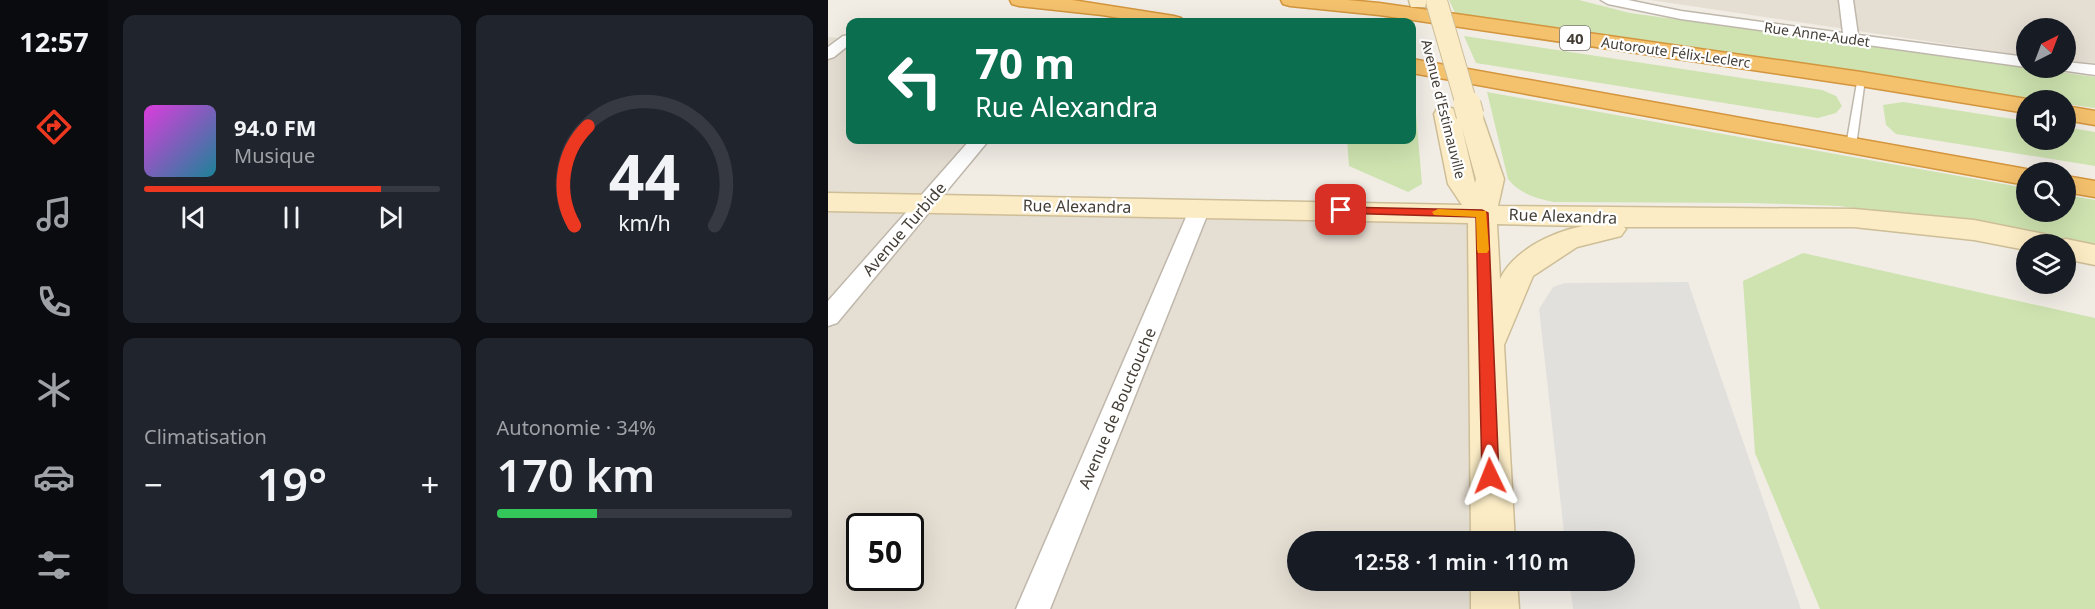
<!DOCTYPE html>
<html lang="fr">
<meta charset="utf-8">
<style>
body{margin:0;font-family:"Noto Sans",sans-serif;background:#20242c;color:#f1f3f6;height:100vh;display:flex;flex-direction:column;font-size:22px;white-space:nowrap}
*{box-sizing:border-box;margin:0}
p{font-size:20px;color:#9ea1a6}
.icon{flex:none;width:33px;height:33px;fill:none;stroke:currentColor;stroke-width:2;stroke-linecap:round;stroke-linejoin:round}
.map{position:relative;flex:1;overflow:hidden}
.sheet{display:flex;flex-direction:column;gap:15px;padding:15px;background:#0d0f14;width:720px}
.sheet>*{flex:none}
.banner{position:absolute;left:18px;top:18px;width:570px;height:126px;border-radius:12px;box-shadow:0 6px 24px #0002;background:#0b6e4f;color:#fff;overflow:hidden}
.needle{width:39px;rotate:42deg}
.fabs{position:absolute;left:1188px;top:18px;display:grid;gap:12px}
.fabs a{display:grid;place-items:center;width:60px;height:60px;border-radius:50%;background:#171b24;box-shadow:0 6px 24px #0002;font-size:30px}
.speed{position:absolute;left:18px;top:513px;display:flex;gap:12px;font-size:30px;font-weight:700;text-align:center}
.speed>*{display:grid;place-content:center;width:78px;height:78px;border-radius:50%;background:#171b24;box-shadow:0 6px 24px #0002;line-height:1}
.speed .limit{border:3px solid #111;border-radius:9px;background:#fff;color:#111}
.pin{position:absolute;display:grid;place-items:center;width:51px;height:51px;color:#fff;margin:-26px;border-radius:12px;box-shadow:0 3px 9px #0006}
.me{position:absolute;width:66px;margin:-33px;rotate:358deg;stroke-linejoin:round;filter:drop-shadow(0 0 4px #0008)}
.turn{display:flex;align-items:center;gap:21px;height:126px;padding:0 30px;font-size:27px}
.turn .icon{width:78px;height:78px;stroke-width:2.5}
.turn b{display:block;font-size:42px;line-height:51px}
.big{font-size:45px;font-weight:600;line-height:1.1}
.sheet .widget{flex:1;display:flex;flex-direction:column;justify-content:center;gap:9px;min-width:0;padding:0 21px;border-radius:12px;background:#20242c}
.sheet .dial{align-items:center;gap:0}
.dial svg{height:156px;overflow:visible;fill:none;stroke:#363941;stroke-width:7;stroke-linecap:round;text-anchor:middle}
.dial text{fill:#f1f3f6;stroke:none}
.song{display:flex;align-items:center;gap:18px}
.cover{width:72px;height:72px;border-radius:9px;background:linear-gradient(135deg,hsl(300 70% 55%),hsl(190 70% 35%))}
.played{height:6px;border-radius:3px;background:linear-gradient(90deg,#ec3721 80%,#363941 80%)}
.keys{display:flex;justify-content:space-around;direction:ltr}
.heat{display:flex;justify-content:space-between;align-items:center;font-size:33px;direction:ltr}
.charge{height:9px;border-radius:4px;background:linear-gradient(90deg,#34c759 34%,#363941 0)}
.sheet .tiles{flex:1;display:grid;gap:15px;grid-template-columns:repeat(2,1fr)}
.trip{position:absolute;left:459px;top:531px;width:348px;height:60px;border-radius:30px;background:#171b24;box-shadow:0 6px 24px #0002;font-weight:600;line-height:60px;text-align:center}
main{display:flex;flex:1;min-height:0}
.tab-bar{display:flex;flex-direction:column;width:108px;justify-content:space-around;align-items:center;background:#090b0e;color:#9ea1a6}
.tab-bar .icon{width:42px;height:42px}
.tab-bar .selected{color:#ec3721}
.tab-bar b{font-size:27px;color:#f1f3f6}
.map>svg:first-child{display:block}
.residential{fill:#e5ded3;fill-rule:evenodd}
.green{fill:#cee3b0}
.parking{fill:#e2e0dd}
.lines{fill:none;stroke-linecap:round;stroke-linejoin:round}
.lane-casing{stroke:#bfb7ab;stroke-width:3}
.street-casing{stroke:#bfb7ab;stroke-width:3}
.secondary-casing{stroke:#cebe97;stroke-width:3}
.highway-casing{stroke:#d3953d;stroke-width:3}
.lane{fill:#fff;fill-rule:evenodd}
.street{fill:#fff;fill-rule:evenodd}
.secondary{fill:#fbecc5;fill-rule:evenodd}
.highway{fill:#f4c16d;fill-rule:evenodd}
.secondary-bridge-far1-casing{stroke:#cebe97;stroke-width:23;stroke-linecap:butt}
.secondary-bridge-casing{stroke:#cebe97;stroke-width:29;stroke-linecap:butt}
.secondary-bridge-far1{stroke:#fbecc5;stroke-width:21}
.secondary-bridge{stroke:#fbecc5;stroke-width:27}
.route{fill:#ec3721;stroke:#992415;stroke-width:1.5}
.slow{fill:#f59e0b}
.labels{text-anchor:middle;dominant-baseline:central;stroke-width:4.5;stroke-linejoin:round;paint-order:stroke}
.far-street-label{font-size:14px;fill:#433d35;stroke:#fff}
.shield{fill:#fff;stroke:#7b7772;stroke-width:1.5}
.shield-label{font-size:15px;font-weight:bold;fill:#433d35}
.street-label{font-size:16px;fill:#433d35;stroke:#fff}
</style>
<main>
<nav class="tab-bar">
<b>12:57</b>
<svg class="icon selected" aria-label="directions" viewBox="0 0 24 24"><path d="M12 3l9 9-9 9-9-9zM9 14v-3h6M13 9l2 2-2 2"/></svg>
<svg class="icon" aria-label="music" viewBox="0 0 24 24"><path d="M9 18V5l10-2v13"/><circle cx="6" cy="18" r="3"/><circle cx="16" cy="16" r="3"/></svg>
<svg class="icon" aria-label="phone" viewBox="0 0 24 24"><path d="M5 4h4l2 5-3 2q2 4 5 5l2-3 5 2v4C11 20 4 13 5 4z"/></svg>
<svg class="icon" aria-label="climate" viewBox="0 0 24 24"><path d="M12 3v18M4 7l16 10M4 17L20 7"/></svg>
<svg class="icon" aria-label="car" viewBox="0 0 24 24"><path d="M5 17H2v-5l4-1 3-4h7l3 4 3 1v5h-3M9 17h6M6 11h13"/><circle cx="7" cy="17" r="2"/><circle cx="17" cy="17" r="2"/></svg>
<svg class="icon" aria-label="filters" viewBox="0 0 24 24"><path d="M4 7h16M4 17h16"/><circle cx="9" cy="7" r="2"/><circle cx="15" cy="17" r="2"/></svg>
</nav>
<section class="sheet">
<div class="tiles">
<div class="widget">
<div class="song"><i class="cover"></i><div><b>94.0 FM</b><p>Musique</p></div></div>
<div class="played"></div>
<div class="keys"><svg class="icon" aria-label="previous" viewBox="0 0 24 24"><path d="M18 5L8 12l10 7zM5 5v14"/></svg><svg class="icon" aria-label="pause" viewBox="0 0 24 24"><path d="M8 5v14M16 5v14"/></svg><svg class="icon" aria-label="next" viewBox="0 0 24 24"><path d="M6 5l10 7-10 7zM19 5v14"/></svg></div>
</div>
<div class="widget dial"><svg viewBox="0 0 100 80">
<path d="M14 69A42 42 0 1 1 86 69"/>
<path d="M14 69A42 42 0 0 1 21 18" stroke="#ec3721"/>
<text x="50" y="56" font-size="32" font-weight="700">44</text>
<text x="50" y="72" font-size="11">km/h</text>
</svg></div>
<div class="widget"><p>Climatisation</p>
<div class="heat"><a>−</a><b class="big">19°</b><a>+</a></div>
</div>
<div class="widget"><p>Autonomie · 34%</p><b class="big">170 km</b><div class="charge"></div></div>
</div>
</section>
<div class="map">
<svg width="1267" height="609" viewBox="0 0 1267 609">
<rect width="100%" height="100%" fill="#f1ede5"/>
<path class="residential" d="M822,0H1267V63L1238,61V28H1198V56Z
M0,37L22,39V140H152L100,202L654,213L669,541L470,542V580L671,581L672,609H0ZM32,526H82V578H32Z"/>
<path class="green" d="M621,0H751L802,13L1267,77V108L1238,104V100H1214L629,17Z
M636,36L994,90L1008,96L1014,106L1008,113L990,118L648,63Z
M584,91H586L594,184L580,192L521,166L519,140H584Z
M659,92L1198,188V212H1238V195L1267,200V246L1145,224L1011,206L925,203L726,202C707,198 692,194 680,179Z
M1075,102L1198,121V140H1238V127L1267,132V166L1068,134L1058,125L1055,105Z
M975,253L1267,318V609H992L927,453L915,281Z"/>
<path class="parking" d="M860,282L973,609H745L741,581L796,580V542L737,541L711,309L725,287L737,283Z"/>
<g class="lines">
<g class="lane-casing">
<path id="lane" d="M1030,77L1037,79L1028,146L1023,149L1018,146Z"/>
</g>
<g class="street-casing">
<path id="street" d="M773,0H800L853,11L1015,33L1011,0H1025L1030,35L1198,57V67L853,19L780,4Z
M22,35V44L6,57L0,59V47L15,36Z
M1238,62L1267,65V75L1232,70L1230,68H1238Z
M142,140H161L9,323L0,326V301Z
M372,202L379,203L382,208L222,609H188L362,208L365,203Z"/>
</g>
<g class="secondary-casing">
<path id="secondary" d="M581,0H599L597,7H583Z
M618,107L627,109L630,114L633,110L642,108L651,110L654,115L676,179L670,206L1026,209L1146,220L1216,234L1227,237L1229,241L1238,239L1267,245V265L1238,259V244H1198V250L1146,240L1026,227H796L798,229L793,236L749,247L705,276L676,345L687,542H643L640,223L0,211V193L634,205L620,184L606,114L609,109ZM634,128L648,179L647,183ZM669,224L755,226C724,232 686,250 672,279Z
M643,580H689L691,609H643Z"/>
</g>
<g class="highway-casing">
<path id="highway" d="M182,0H244L346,16L353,18L356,22H316L274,15L191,6L184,4Z
M453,0H519L551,3L1033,72L1205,100H1198V113L1033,86L551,15L462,6L455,4Z
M584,59L1198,169L1208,172H1198V185L584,73Z
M1238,106L1267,111V125L1238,120Z
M1238,176L1267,181V197L1238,192Z"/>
</g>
<use href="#lane" class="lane"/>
<use href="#street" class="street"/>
<use href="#secondary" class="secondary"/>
<use href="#highway" class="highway"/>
<g class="secondary-bridge-far1-casing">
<path id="secondary-bridge-far1" d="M609,3L639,106"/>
</g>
<g class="secondary-bridge-casing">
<path id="secondary-bridge" d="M639,104L642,115"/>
</g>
<use href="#secondary-bridge-far1" class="secondary-bridge-far1"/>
<use href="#secondary-bridge" class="secondary-bridge"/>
</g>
<path class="route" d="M513,207L654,210L660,213L671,476L668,481L662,483L656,481L654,476L648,217L509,213V208Z"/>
<path class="slow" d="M610,209L658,211L661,250L659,253H650L649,250L648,217L606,215L604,212Z"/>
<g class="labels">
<g class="far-street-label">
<text transform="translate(989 34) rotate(8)">Rue Anne-Audet</text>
<text transform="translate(848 52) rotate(8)">Autoroute Félix-Leclerc</text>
<text transform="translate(616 109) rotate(76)">Avenue d'Estimauville</text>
</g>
<rect class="shield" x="732" y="26" width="30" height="24" rx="4.5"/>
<g class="shield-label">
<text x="747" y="38">40</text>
</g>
<g class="street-label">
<text transform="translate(249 206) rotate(1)">Rue Alexandra</text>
<text transform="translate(735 216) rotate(2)">Rue Alexandra</text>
<text transform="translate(76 229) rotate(-49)">Avenue Turbide</text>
<text transform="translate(289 408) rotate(-67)">Avenue de Bouctouche</text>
</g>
</g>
</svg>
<div class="fabs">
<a><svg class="needle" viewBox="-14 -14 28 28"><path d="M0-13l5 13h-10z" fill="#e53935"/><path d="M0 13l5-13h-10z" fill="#9ea1a6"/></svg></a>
<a><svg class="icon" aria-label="sound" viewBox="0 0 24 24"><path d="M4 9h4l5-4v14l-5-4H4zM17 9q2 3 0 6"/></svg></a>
<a><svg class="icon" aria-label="search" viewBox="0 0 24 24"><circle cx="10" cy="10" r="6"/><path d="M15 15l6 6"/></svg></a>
<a><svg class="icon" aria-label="layers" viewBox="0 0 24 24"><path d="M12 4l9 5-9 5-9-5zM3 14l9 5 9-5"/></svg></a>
</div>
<div class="speed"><div class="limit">50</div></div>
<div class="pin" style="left:513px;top:210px;background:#d93025"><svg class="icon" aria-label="arrive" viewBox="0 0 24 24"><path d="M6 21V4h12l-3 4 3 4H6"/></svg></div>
<svg class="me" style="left:662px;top:476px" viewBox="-20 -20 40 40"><path d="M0-17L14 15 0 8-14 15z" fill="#ec3721" stroke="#fff" stroke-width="4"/></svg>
<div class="trip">12:58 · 1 min · 110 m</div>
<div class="banner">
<div class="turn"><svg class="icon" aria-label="left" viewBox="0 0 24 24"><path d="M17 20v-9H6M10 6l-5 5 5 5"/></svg><div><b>70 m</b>Rue Alexandra</div></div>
</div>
</div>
</main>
